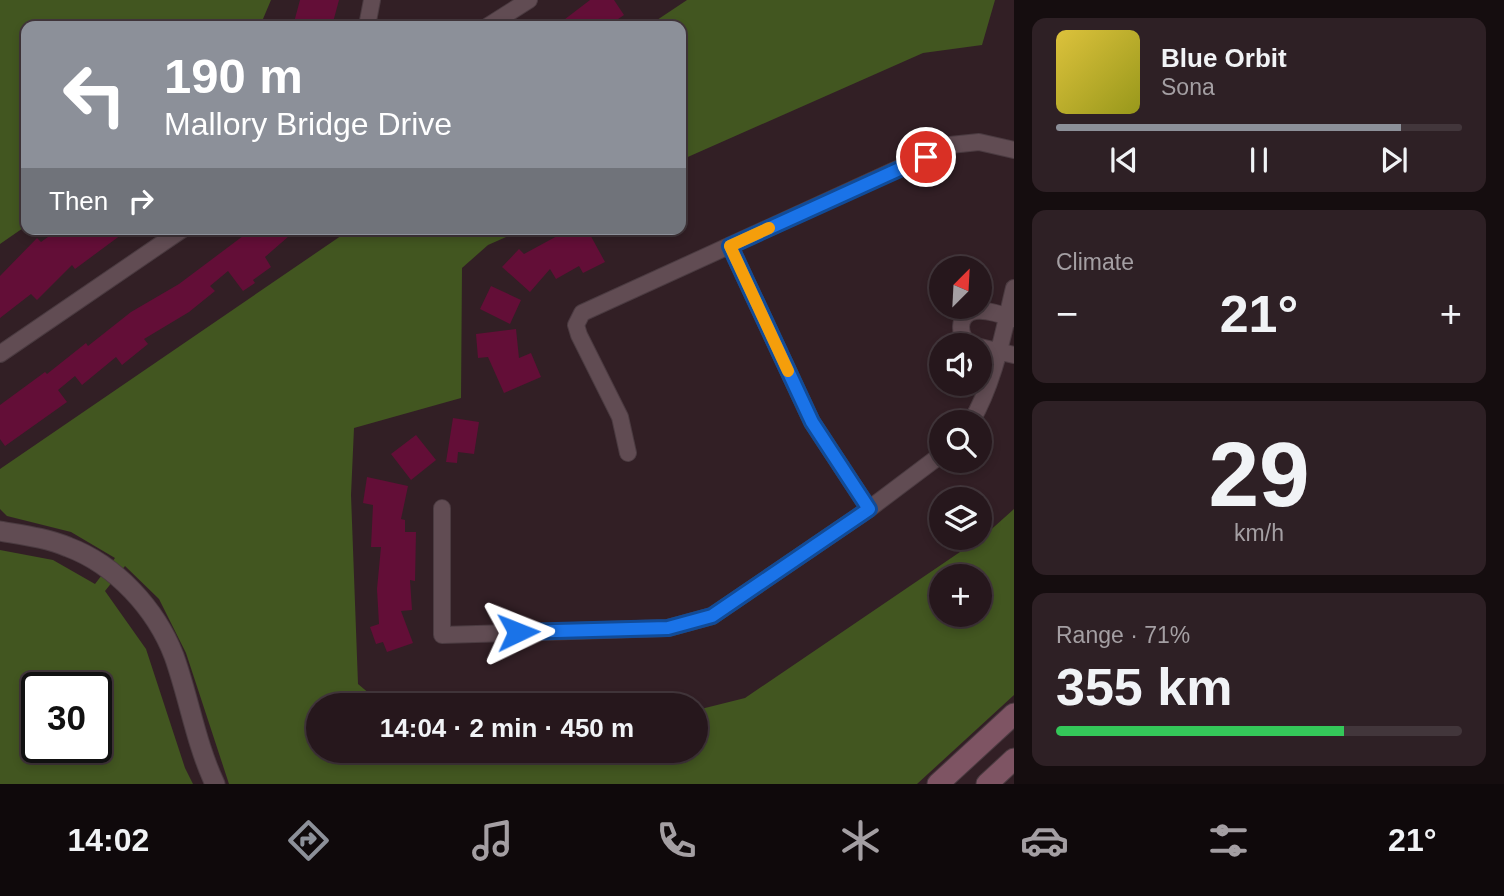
<!DOCTYPE html>
<meta charset="utf-8">
<style>
body{margin:0;font-family:Arial,sans-serif;background:#2e2025;color:#f1f3f6;height:100vh;display:flex;flex-direction:column;font-size:26px;white-space:nowrap}
*{box-sizing:border-box;margin:0}
p{font-size:23px;color:#a49fa3}
.icon{flex:none;width:38px;height:38px;fill:none;stroke:currentColor;stroke-width:2;stroke-linecap:round;stroke-linejoin:round}
.map{position:relative;flex:1;overflow:hidden}
.details{display:flex;flex-direction:column;gap:18px;padding:18px;background:#150d0f;width:490px}
.details>*{flex:none}
.hud{position:absolute;left:21px;top:21px;width:665px;height:214px;border-radius:14px;box-shadow:0 4px 10px #0003,0 0 0 2px #42363b;background:#8c9099;color:#fff;overflow:hidden}
.needle{width:46px;rotate:24deg}
.controls{position:absolute;left:929px;top:256px;display:grid;gap:14px}
.controls a{display:grid;place-items:center;width:63px;height:63px;border-radius:50%;background:#26171c;box-shadow:0 4px 10px #0003,0 0 0 2px #42363b;font-size:35px}
.speed{position:absolute;left:21px;top:672px;display:flex;gap:14px;font-size:35px;font-weight:700;text-align:center}
.speed>*{display:grid;place-content:center;width:91px;height:91px;border-radius:50%;background:#26171c;box-shadow:0 4px 10px #0003,0 0 0 2px #42363b;line-height:1}
.speed .limit{border:4px solid #111;border-radius:10px;background:#fff;color:#111}
.pin{position:absolute;display:grid;place-items:center;width:60px;height:60px;color:#fff;margin:-30px;border:4px solid #fff;border-radius:50%;box-shadow:0 2px 7px #0007}
.me{position:absolute;width:77px;margin:-38px;rotate:88deg;stroke-linejoin:round;filter:drop-shadow(0 0 5px #0008)}
.turn{display:flex;align-items:center;gap:24px;height:147px;padding:0 28px;font-size:32px}
.turn .icon{width:91px;height:91px;stroke-width:2.5}
.turn b{display:block;font-size:49px;line-height:60px}
.then{display:flex;align-items:center;height:66px;padding:0 28px;background:#0003;gap:14px;font-size:26px}
.big{font-size:52px;font-weight:700;line-height:1.1}
.details .tile{flex:1;display:flex;flex-direction:column;justify-content:center;gap:10px;min-width:0;padding:0 24px;border-radius:14px;background:#2e2025}
.details .dial{align-items:center;gap:0}
.dial b{font-size:91px;line-height:1}
.song{display:flex;align-items:center;gap:21px}
.cover{width:84px;height:84px;border-radius:10px;background:linear-gradient(135deg,hsl(50 70% 55%),hsl(60 70% 35%))}
.played{height:7px;border-radius:4px;background:linear-gradient(90deg,#8c9099 85%,#42363b 85%)}
.keys{display:flex;justify-content:space-around;direction:ltr}
.heat{display:flex;justify-content:space-between;align-items:center;font-size:38px;direction:ltr}
.charge{height:10px;border-radius:5px;background:linear-gradient(90deg,#34c759 71%,#42363b 0)}
.trip{position:absolute;left:306px;top:693px;width:402px;height:70px;border-radius:35px;background:#26171c;box-shadow:0 4px 10px #0003,0 0 0 2px #42363b;font-weight:700;line-height:70px;text-align:center}
.tabs{display:flex;height:112px;justify-content:space-around;align-items:center;background:#0f090b;color:#a49fa3}
.tabs .icon{width:49px;height:49px}
.tabs .selected{color:#8c9099}
.tabs b{font-size:32px;color:#f1f3f6}
main{display:flex;flex:1;min-height:0}
.map>svg:first-child{display:block}
.green{fill:#425620;fill-rule:evenodd}
.building{fill:#630e37}
.lines{fill:none;stroke-linecap:round;stroke-linejoin:round}
.minor-casing{stroke:#4b3b41;stroke-width:18}
.tertiary-casing{stroke:#4b3b41;stroke-width:21}
.secondary-casing{stroke:#4b3b41;stroke-width:23}
.minor{stroke:#614c53;stroke-width:16}
.tertiary{stroke:#614c53;stroke-width:19}
.secondary{stroke:#7e5463;stroke-width:21}
.route-casing{stroke:#114b97;stroke-width:18}
.route{stroke:#1a73e8;stroke-width:12}
.slow{stroke:#f59e0b;stroke-width:12}
</style>
<main>
<div class="map">
<svg width="1014" height="784" viewBox="0 0 1014 784">
<rect width="100%" height="100%" fill="#321f25"/>
<path class="green" d="M0,0H271L260,26H26V226L0,244Z
M687,0H995L982,45L923,53L681,160V26H648Z
M351,229H524L488,245L462,268L461,398L354,428L351,495L358,684L383,705H318V751H696L697,710L745,698L985,535L1014,509V695L917,784H229L186,653L159,599L125,566L105,591L146,649L185,768L193,784H0V550L53,560L95,584L115,558L71,532L7,516L0,509V469ZM942,576H980V614H942ZM37,688H96V747H37Z"/>
<path class="building" d="M300,0H339L332,26H293Z
M590,0H614L624,15L608,26H556Z
M59,229H129L75,269L72,265L37,300L31,294L0,318V276L37,238L41,242Z
M260,229H297L265,257L271,267L253,280L255,283L243,291L228,271L210,286L215,291L189,312L144,339L148,344L122,365L116,357L82,385L75,376L58,390L67,402L5,446L0,439V405L45,372L47,374L86,343L88,346L131,312L179,284L247,233L250,237Z
M570,229H587L605,262L583,273L579,266L556,279L550,269L530,292L502,267L519,249L524,254Z
M491,286L521,300L510,324L480,309Z
M516,329L519,358L531,353L541,377L504,393L488,357L478,358L476,334Z
M453,418L479,422L474,454L458,452L457,463L446,462Z
M416,435L436,460L411,480L391,454Z
M367,477L408,486L401,519L405,520V532H416L415,581L410,580L412,610L401,611L413,643L387,652L383,642L376,644L370,627L379,624L377,589L381,547H371L373,505L363,503Z"/>
<g class="lines">
<g class="minor-casing">
<path id="minor" d="M367,26L372,0
M488,26L529,0
M730,246L812,422L869,509
M972,345C957,337 957,314 975,311C987,309 1003,315 1014,319
M980,347L1014,355
M0,354L183,229
M971,422C995,381 1003,333 1014,288
M628,453L620,417L579,335L576,325L582,313L950,145L979,142L1014,150
M442,508V635L668,628L712,616L869,509L942,454"/>
</g>
<g class="tertiary-casing">
<path id="tertiary" d="M0,531C23,535 47,538 68,547C116,565 156,609 174,656C189,698 196,744 215,784"/>
</g>
<g class="secondary-casing">
<path id="secondary" d="M938,784L1014,714
M987,784L1014,759"/>
</g>
<use href="#minor" class="minor"/>
<use href="#tertiary" class="tertiary"/>
<use href="#secondary" class="secondary"/>
</g>
<g class="lines">
<g class="route-casing">
<path id="route" d="M518,632L668,628L712,616L869,509L812,422L730,246L926,157"/>
</g>
<use href="#route" class="route"/>
<path class="slow" d="M769,228L730,246L788,371"/>
</g>
</svg>
<div class="controls">
<a><svg class="needle" viewBox="-14 -14 28 28"><path d="M0-13l5 13h-10z" fill="#e53935"/><path d="M0 13l5-13h-10z" fill="#a49fa3"/></svg></a>
<a><svg class="icon" aria-label="sound" viewBox="0 0 24 24"><path d="M4 9h4l5-4v14l-5-4H4zM17 9q2 3 0 6"/></svg></a>
<a><svg class="icon" aria-label="search" viewBox="0 0 24 24"><circle cx="10" cy="10" r="6"/><path d="M15 15l6 6"/></svg></a>
<a><svg class="icon" aria-label="layers" viewBox="0 0 24 24"><path d="M12 4l9 5-9 5-9-5zM3 14l9 5 9-5"/></svg></a>
<a>+</a>
</div>
<div class="speed"><div class="limit">30</div></div>
<div class="pin" style="left:926px;top:157px;background:#d93025"><svg class="icon" aria-label="arrive" viewBox="0 0 24 24"><path d="M6 21V4h12l-3 4 3 4H6"/></svg></div>
<svg class="me" style="left:518px;top:632px" viewBox="-20 -20 40 40"><path d="M0-17L14 15 0 8-14 15z" fill="#1a73e8" stroke="#fff" stroke-width="4"/></svg>
<div class="trip">14:04 · 2 min · 450 m</div>
<div class="hud">
<div class="turn"><svg class="icon" aria-label="left" viewBox="0 0 24 24"><path d="M17 20v-9H6M10 6l-5 5 5 5"/></svg><div><b>190 m</b>Mallory Bridge Drive</div></div>
<div class="then">Then<svg class="icon" aria-label="right" viewBox="0 0 24 24"><path d="M7 20v-9h11M14 6l5 5-5 5"/></svg></div>
</div>
</div>
<section class="details">
<div class="tile">
<div class="song"><i class="cover"></i><div><b>Blue Orbit</b><p>Sona</p></div></div>
<div class="played"></div>
<div class="keys"><svg class="icon" aria-label="previous" viewBox="0 0 24 24"><path d="M18 5L8 12l10 7zM5 5v14"/></svg><svg class="icon" aria-label="pause" viewBox="0 0 24 24"><path d="M8 5v14M16 5v14"/></svg><svg class="icon" aria-label="next" viewBox="0 0 24 24"><path d="M6 5l10 7-10 7zM19 5v14"/></svg></div>
</div>
<div class="tile"><p>Climate</p>
<div class="heat"><a>−</a><b class="big">21°</b><a>+</a></div>
</div>
<div class="tile dial"><b>29</b><p>km/h</p></div>
<div class="tile"><p>Range · 71%</p><b class="big">355 km</b><div class="charge"></div></div>
</section>
</main>
<nav class="tabs">
<b>14:02</b>
<svg class="icon selected" aria-label="directions" viewBox="0 0 24 24"><path d="M12 3l9 9-9 9-9-9zM9 14v-3h6M13 9l2 2-2 2"/></svg>
<svg class="icon" aria-label="music" viewBox="0 0 24 24"><path d="M9 18V5l10-2v13"/><circle cx="6" cy="18" r="3"/><circle cx="16" cy="16" r="3"/></svg>
<svg class="icon" aria-label="phone" viewBox="0 0 24 24"><path d="M5 4h4l2 5-3 2q2 4 5 5l2-3 5 2v4C11 20 4 13 5 4z"/></svg>
<svg class="icon" aria-label="climate" viewBox="0 0 24 24"><path d="M12 3v18M4 7l16 10M4 17L20 7"/></svg>
<svg class="icon" aria-label="car" viewBox="0 0 24 24"><path d="M5 17H2v-5l4-1 3-4h7l3 4 3 1v5h-3M9 17h6M6 11h13"/><circle cx="7" cy="17" r="2"/><circle cx="17" cy="17" r="2"/></svg>
<svg class="icon" aria-label="filters" viewBox="0 0 24 24"><path d="M4 7h16M4 17h16"/><circle cx="9" cy="7" r="2"/><circle cx="15" cy="17" r="2"/></svg>
<b>21°</b>
</nav>
